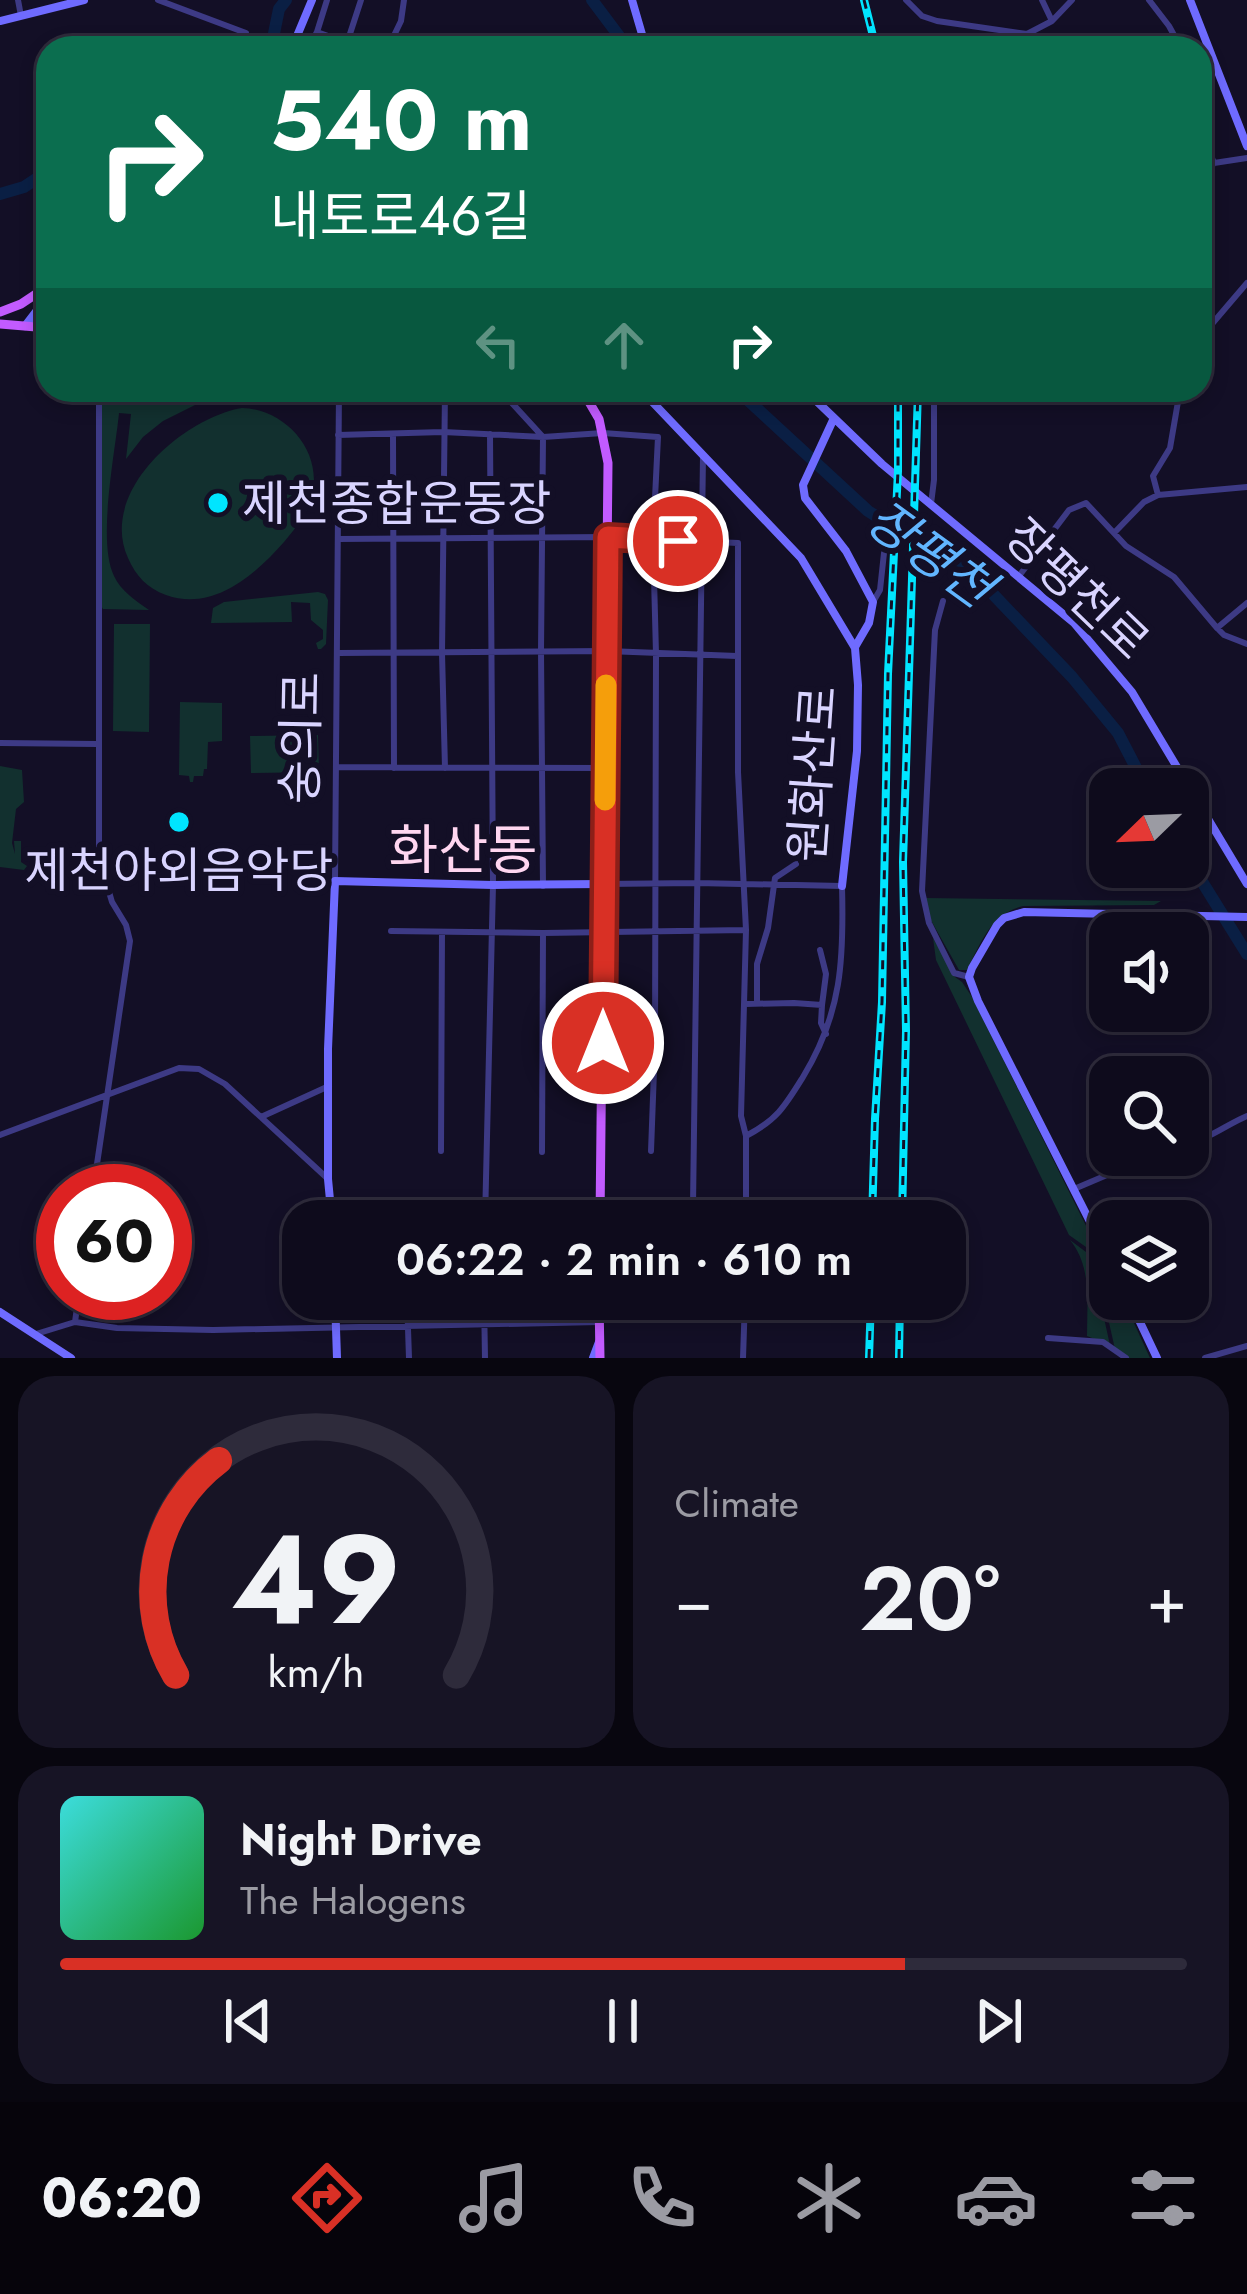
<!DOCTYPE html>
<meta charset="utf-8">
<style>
body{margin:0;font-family:Jost,"Noto Sans KR",sans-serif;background:#171425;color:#f1f3f6;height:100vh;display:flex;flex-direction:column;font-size:45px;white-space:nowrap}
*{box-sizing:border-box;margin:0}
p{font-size:39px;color:#9b9ba3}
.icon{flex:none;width:66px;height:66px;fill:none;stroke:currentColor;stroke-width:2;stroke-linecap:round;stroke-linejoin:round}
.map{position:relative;height:1358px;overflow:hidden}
.sheet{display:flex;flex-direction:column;gap:18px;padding:18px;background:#08060f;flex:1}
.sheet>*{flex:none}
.banner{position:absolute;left:36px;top:36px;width:1176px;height:366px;border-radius:36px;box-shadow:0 6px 18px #0003,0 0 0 3px #2e2b3b;background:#0b6e4f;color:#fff;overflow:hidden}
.needle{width:78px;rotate:247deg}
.controls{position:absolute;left:1089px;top:768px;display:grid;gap:24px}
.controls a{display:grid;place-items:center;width:120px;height:120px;border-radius:24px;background:#0e0b1c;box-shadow:0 6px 18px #0003,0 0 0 3px #2e2b3b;font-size:60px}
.speed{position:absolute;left:36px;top:1164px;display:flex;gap:24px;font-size:60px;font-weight:700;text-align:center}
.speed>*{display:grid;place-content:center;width:156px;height:156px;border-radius:50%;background:#0e0b1c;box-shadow:0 6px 18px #0003,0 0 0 3px #2e2b3b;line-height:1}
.speed .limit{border:18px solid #d22;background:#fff;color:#111}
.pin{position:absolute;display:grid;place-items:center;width:102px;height:102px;color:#fff;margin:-51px;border:6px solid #fff;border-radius:50%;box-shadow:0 3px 12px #0007}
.me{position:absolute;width:132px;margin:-66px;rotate:0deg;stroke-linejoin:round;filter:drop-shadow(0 0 9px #0008)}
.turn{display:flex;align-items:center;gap:42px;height:252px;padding:0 36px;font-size:54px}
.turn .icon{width:156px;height:156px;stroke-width:2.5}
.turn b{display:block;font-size:84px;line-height:102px}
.lanes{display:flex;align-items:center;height:114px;padding:0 36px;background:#0003;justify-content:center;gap:60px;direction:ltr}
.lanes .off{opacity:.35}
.big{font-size:90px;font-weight:600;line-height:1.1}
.sheet .widget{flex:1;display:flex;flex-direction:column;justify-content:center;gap:18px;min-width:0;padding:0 42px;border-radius:36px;background:#171425}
.sheet .dial{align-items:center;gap:0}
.dial svg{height:312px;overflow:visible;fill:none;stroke:#2e2b3b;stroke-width:7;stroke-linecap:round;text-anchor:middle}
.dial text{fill:#f1f3f6;stroke:none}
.song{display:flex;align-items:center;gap:36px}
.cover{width:144px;height:144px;border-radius:18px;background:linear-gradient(135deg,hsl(180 70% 55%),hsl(130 70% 35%))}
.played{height:12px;border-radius:6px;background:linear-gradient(90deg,#d93025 75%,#2e2b3b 75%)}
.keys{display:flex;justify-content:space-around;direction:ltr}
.heat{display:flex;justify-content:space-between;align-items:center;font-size:66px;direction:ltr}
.sheet .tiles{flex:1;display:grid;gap:18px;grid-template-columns:1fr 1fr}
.widget:last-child{grid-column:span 2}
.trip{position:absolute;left:282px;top:1200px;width:684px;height:120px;border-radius:36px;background:#0e0b1c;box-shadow:0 6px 18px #0003,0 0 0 3px #2e2b3b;font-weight:600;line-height:120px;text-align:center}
.tab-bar{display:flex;height:192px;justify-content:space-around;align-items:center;background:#06040b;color:#9b9ba3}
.tab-bar .icon{width:84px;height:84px}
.tab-bar .active{color:#d93025}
.tab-bar b{font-size:54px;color:#f1f3f6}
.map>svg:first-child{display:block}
.green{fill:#12302f}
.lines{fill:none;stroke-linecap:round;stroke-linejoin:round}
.river{stroke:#0a1f44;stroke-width:12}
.street{stroke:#3d3a85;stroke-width:6}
.secondary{stroke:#6f6bff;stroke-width:8}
.primary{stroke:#c25bff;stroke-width:9}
.rail-casing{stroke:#00e5ff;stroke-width:8}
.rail{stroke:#130f26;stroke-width:3;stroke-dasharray:9;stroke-linecap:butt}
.route-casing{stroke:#8d1f18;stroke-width:30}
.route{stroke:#d93025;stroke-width:21}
.slow{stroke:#f59e0b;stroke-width:21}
.poi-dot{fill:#00e5ff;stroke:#130f26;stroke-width:4.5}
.labels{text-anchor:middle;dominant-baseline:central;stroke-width:12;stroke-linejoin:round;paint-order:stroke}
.poi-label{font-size:48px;fill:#d9d4ff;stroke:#130f26;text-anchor:start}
.street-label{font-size:48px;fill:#d9d4ff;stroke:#130f26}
.water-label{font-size:51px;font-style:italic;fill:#62b6ff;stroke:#130f26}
.quarter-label{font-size:54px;fill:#ffd6f0;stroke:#130f26}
</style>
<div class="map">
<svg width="1247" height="1358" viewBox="0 0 1247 1358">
<rect width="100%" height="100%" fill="#130f26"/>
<path class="green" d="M107,393L215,395L163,421L143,437L126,459L131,414L119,413C115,454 97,541 114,576C121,591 136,601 149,610L103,609L101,606L102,400Z
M242,408C285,409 323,451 312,495C309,512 295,529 284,542C255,575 213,612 166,595C147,588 136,576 128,558C98,492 183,418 242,408Z
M318,592L325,594L328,600L326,644L321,649H318L316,643L323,639V630L311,620L310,603L291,602L292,622L211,623L213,608L224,602Z
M114,624H150L149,732L113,731Z
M180,702L222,703V741L208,742L207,769H204L203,776H194L193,782H190L189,776L179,775Z
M318,735L319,772L251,773L250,736Z
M0,766L22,770L24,802L16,809L12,843L15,854L14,841H21V862L27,866L24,870L0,867Z
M925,898L1161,901L1154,905L1023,906C990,915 982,941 967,970H959L928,915Z
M933,938L955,977L962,982L972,997L1110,1274V1299H1123L1150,1358H1129L1115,1349L1093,1252L1069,1235L936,960Z
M1070,1240L1090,1255L1110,1345L1087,1336C1087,1302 1092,1267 1070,1240Z"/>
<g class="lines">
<path class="river" d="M592,0L628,48
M271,48L279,9L286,0
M0,194L24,187L48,171
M737,390L868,511L937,555L971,571L1072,677L1118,733L1147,789
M1188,859L1247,954"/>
<path class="street" d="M18,0L21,16
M158,0L246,33
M906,0L922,16L937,21L1027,34L1052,21L1072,0
M1042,0L1052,21
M1149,0L1169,26L1181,48
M317,32L342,41L345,45
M346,46L361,0
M308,48L317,32L327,0
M388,48L401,21L404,0
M1015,48L1027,34
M1200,118L1205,140L1214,163L1247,158
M1200,180L1214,163
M1200,338L1247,283
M496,390H500L543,437L541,651L543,886
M338,435L443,432L543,437L603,433L658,437L653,539L656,654L655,1044L651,1151
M393,435L394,768
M1158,495L1153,476L1170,448L1180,390
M931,504L934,480V390
M1115,532L1144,502L1158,495L1247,487
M338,539L607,537L738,543V772L746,930L741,1116L746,1136V1221
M1019,576L1069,510L1086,503L1126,546L1174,577L1217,628L1224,635L1247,644
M943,601L935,630L922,891L929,923L954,973L969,977
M873,602L880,590L884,553
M1217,628L1247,603
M338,653L607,651L737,656
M0,743L97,744
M338,767L604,768
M445,768L442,653L445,390
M335,881L339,390
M604,884L697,883L842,886C844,959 842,1013 803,1077C785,1106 777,1120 746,1136
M391,931L543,933L746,930
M757,1003V964L768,928L775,878L796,864
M745,1004L794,1003L822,1005L826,974L820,950
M822,1005L821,1023L826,1034
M261,1117L329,1086
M0,1135L179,1068L199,1069L225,1084L327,1178
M1188,1142C1205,1142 1229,1123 1247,1116
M441,1151L442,932
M542,1152L543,934
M1074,1189L1154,1155
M93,1191L130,941L126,925L112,902L99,858V390
M693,1206L703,455
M331,1208L485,1209L746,1206
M485,1221L493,885L490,434
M407,1299L409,1358
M484,1299L485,1358
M75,1322L79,1293
M36,1334L75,1322L117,1328L213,1330L599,1322
M1048,1338L1103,1342L1126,1358
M743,1358L745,1299
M1205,1358L1247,1346"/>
<path class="secondary" d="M632,0L646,48
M1190,0L1247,146
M0,21L84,0
M292,48L312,0
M25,326L48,296
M641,390L801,558L855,648L858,685L857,751L842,886
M805,390L882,464L1074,623L1132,692L1247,884
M834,418L803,485L805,498L846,551L873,602L869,623L855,647
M332,1221L328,1179V1049L335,881L493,885L604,884
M1110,1261L978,1001L969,977L972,968L997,925L1004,918L1024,912L1247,917
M335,1299L337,1358
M1129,1299L1157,1358
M0,1312L71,1358
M593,1358L599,1342"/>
<path class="primary" d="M0,312L21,304L48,286
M0,324L48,328
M582,390L599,419L608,463L600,1221
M599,1299L600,1358"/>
<g class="rail-casing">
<path id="rail" d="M864,0L876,48
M872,1221L875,1119L882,1002L888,674L898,471V390
M902,1221L906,1031L903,862L918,390
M869,1358L871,1299
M899,1358L900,1299"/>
</g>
<use href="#rail" class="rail"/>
</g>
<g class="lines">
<g class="route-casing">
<path id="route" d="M603,1043L608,537L678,541"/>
</g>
<use href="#route" class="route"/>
<path class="slow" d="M605,800L606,685"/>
</g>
<g class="poi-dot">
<circle cx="218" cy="503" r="12"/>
<circle cx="179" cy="822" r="12"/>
</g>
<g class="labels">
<g class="poi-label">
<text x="242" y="503">제천종합운동장</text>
<text x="179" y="870" text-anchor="middle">제천야외음악당</text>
</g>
<g class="street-label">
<text transform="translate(1077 589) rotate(44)">장평천로</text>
<text transform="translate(301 738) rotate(-89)">숭의로</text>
<text transform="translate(813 774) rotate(-86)">원화산로</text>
</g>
<g class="water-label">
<text transform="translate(930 553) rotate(36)">장평천</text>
</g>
<g class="quarter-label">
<text x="463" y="850">화산동</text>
</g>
</g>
</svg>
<div class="controls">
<a><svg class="needle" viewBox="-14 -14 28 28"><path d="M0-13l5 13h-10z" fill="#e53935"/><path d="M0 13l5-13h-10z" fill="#9b9ba3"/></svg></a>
<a><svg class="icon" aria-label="sound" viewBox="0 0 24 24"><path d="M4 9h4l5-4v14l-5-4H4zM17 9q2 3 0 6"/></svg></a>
<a><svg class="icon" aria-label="search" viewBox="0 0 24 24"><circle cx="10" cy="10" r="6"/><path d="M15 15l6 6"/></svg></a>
<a><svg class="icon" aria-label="layers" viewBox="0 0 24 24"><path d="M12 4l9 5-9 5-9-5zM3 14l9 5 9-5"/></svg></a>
</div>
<div class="speed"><div class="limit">60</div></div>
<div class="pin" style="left:678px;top:541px;background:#d93025"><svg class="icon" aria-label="arrive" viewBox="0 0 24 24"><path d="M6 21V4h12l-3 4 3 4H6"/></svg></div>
<svg class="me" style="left:603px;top:1043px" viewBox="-20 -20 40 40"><circle r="17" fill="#d93025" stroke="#fff" stroke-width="3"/><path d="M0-11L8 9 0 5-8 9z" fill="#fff"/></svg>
<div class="trip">06:22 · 2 min · 610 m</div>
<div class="banner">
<div class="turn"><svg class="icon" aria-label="right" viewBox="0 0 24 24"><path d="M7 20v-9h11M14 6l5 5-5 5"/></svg><div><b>540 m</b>내토로46길</div></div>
<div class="lanes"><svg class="icon off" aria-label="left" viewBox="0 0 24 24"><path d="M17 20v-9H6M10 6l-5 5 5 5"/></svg><svg class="icon off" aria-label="ahead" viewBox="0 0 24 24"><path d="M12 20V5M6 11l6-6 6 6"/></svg><svg class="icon" aria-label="right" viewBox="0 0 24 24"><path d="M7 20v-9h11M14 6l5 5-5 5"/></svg></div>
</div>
</div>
<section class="sheet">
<div class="tiles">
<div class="widget dial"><svg viewBox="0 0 100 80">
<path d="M14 69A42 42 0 1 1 86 69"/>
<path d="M14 69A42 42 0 0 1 25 14" stroke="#d93025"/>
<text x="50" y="56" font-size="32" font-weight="700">49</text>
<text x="50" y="72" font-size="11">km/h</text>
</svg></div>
<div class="widget"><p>Climate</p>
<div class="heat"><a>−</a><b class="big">20°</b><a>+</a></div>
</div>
<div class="widget">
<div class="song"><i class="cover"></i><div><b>Night Drive</b><p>The Halogens</p></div></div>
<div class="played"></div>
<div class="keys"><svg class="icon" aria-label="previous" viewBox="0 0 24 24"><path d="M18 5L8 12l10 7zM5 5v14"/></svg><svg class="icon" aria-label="pause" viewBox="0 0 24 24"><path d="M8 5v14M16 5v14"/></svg><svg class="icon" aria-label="next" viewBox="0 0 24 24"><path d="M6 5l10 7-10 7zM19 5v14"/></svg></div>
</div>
</div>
</section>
<nav class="tab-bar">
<b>06:20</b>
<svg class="icon active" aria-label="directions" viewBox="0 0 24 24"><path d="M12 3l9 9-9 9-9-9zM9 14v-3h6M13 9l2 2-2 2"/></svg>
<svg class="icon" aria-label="music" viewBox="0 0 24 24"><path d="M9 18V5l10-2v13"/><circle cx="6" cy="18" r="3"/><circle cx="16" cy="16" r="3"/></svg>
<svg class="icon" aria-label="phone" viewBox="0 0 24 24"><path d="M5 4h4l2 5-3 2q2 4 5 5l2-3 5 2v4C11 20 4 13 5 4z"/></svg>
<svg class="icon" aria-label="climate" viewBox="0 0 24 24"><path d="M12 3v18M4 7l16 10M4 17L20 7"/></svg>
<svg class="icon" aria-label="car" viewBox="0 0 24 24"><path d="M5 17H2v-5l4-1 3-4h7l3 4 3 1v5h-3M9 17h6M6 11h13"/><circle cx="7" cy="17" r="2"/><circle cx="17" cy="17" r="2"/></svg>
<svg class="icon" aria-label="filters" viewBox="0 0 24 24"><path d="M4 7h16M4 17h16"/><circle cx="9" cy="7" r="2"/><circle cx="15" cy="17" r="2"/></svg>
</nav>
